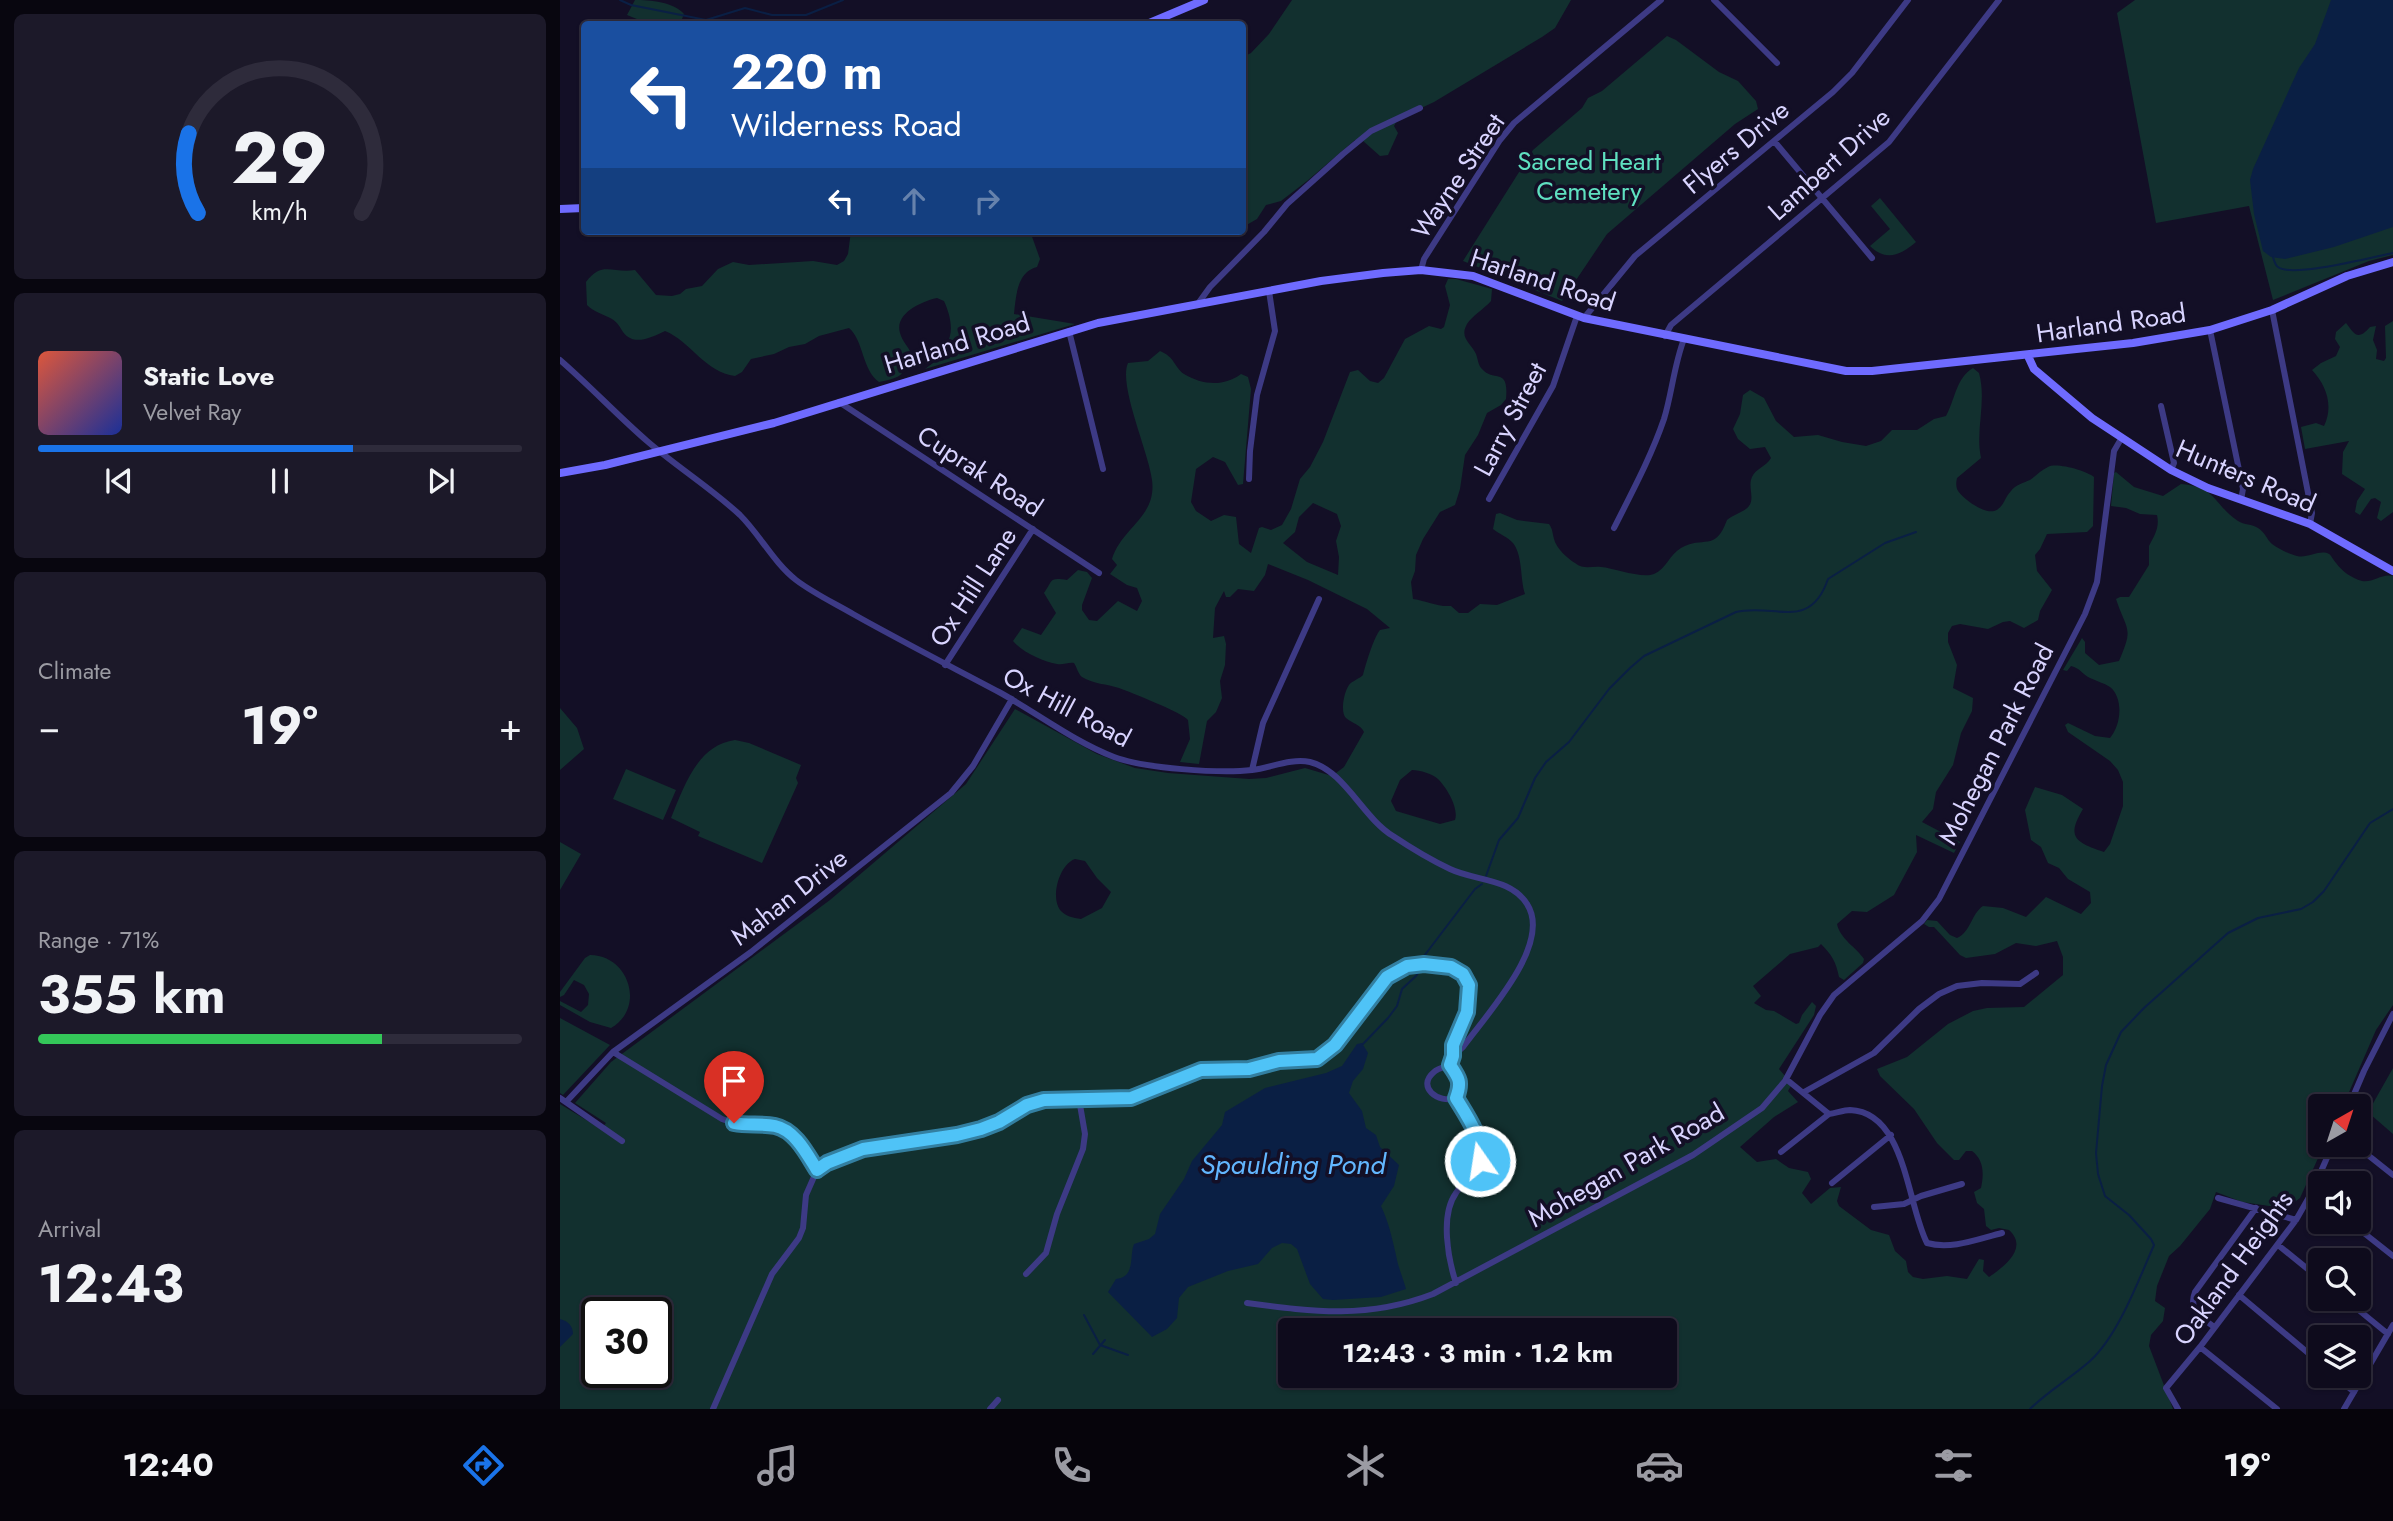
<!DOCTYPE html>
<meta charset="utf-8">
<style>
body{margin:0;font-family:Jost,sans-serif;background:#1c1929;color:#f1f3f6;height:100vh;display:flex;flex-direction:column;font-size:26px;white-space:nowrap}
*{box-sizing:border-box;margin:0}
p{font-size:23px;color:#9b9ba3}
.icon{flex:none;width:38px;height:38px;fill:none;stroke:currentColor;stroke-width:2;stroke-linecap:round;stroke-linejoin:round}
.map{position:relative;flex:1;overflow:hidden}
.sheet{display:flex;flex-direction:column;gap:14px;padding:14px;background:#08060f;width:560px}
.sheet>*{flex:none}
.banner{position:absolute;left:21px;top:21px;width:665px;height:214px;border-radius:7px;box-shadow:0 2px 5px #0004,0 0 0 2px #2e2b3b;background:#1a4fa0;color:#fff;overflow:hidden}
.needle{width:46px;rotate:39deg}
.fabs{position:absolute;left:1748px;top:1094px;display:grid;gap:14px}
.fabs a{display:grid;place-items:center;width:63px;height:63px;border-radius:7px;background:#0e0b1c;box-shadow:0 2px 5px #0004,0 0 0 2px #2e2b3b;font-size:35px}
.speed{position:absolute;left:21px;top:1297px;display:flex;gap:14px;font-size:35px;font-weight:700;text-align:center}
.speed>*{display:grid;place-content:center;width:91px;height:91px;border-radius:50%;background:#0e0b1c;box-shadow:0 2px 5px #0004,0 0 0 2px #2e2b3b;line-height:1}
.speed .limit{border:4px solid #111;border-radius:10px;background:#fff;color:#111}
.pin{position:absolute;display:grid;place-items:center;width:60px;height:60px;color:#fff;margin:-72px -30px;border-radius:50% 50% 50% 0;rotate:-45deg;box-shadow:0 0 7px #0007}
.pin .icon{rotate:45deg}
.me{position:absolute;width:77px;margin:-38px;rotate:347deg;stroke-linejoin:round;filter:drop-shadow(0 0 5px #0008)}
.turn{display:flex;align-items:center;gap:24px;height:147px;padding:0 35px;font-size:32px}
.turn .icon{width:91px;height:91px;stroke-width:2.5}
.turn b{display:block;font-size:49px;line-height:60px}
.lanes{display:flex;align-items:center;height:66px;padding:0 35px;background:#0003;justify-content:center;gap:35px;direction:ltr}
.lanes .off{opacity:.35}
.big{font-size:52px;font-weight:700;line-height:1.1}
.sheet .tile{flex:1;display:flex;flex-direction:column;justify-content:center;gap:10px;min-width:0;padding:0 24px;border-radius:10px;background:#1c1929}
.sheet .dial{align-items:center;gap:0}
.dial svg{height:182px;overflow:visible;fill:none;stroke:#2e2b3b;stroke-width:7;stroke-linecap:round;text-anchor:middle}
.dial text{fill:#f1f3f6;stroke:none}
.song{display:flex;align-items:center;gap:21px}
.cover{width:84px;height:84px;border-radius:10px;background:linear-gradient(135deg,hsl(10 70% 55%),hsl(230 70% 35%))}
.played{height:7px;border-radius:4px;background:linear-gradient(90deg,#1a73e8 65%,#2e2b3b 65%)}
.keys{display:flex;justify-content:space-around;direction:ltr}
.heat{display:flex;justify-content:space-between;align-items:center;font-size:38px;direction:ltr}
.charge{height:10px;border-radius:5px;background:linear-gradient(90deg,#34c759 71%,#2e2b3b 0)}
.trip{position:absolute;left:718px;top:1318px;width:399px;height:70px;border-radius:7px;background:#0e0b1c;box-shadow:0 2px 5px #0004,0 0 0 2px #2e2b3b;font-weight:700;line-height:70px;text-align:center}
.dock{display:flex;height:112px;justify-content:space-around;align-items:center;background:#06040b;color:#9b9ba3}
.dock .icon{width:49px;height:49px}
.dock .selected{color:#1a73e8}
.dock b{font-size:32px;color:#f1f3f6}
main{display:flex;flex:1;min-height:0}
.map>svg:first-child{display:block}
.green{fill:#12302f;fill-rule:evenodd}
.water{fill:#0a1f44}
.lines{fill:none;stroke-linecap:round;stroke-linejoin:round}
.stream{stroke:#0a1f44;stroke-width:2}
.street{stroke:#3d3a85;stroke-width:6}
.secondary{stroke:#6f6bff;stroke-width:8}
.route-casing{stroke:#337fa1;stroke-width:18}
.route{stroke:#4fc3f7;stroke-width:12}
.labels{text-anchor:middle;dominant-baseline:central;stroke-width:7;stroke-linejoin:round;paint-order:stroke}
.street-label{font-size:26px;fill:#d9d4ff;stroke:#130f26}
.park-label{font-size:26px;fill:#5fe0c0;stroke:#130f26}
.water-label{font-size:28px;font-style:italic;fill:#62b6ff;stroke:#130f26}
</style>
<main>
<section class="sheet">
<div class="tile dial"><svg viewBox="0 0 100 80">
<path d="M14 69A42 42 0 1 1 86 69"/>
<path d="M14 69A42 42 0 0 1 10 34" stroke="#1a73e8"/>
<text x="50" y="56" font-size="32" font-weight="700">29</text>
<text x="50" y="72" font-size="11">km/h</text>
</svg></div>
<div class="tile">
<div class="song"><i class="cover"></i><div><b>Static Love</b><p>Velvet Ray</p></div></div>
<div class="played"></div>
<div class="keys"><svg class="icon" aria-label="previous" viewBox="0 0 24 24"><path d="M18 5L8 12l10 7zM5 5v14"/></svg><svg class="icon" aria-label="pause" viewBox="0 0 24 24"><path d="M8 5v14M16 5v14"/></svg><svg class="icon" aria-label="next" viewBox="0 0 24 24"><path d="M6 5l10 7-10 7zM19 5v14"/></svg></div>
</div>
<div class="tile"><p>Climate</p>
<div class="heat"><a>−</a><b class="big">19°</b><a>+</a></div>
</div>
<div class="tile"><p>Range · 71%</p><b class="big">355 km</b><div class="charge"></div></div>
<div class="tile"><p>Arrival</p><b class="big">12:43</b></div>
</section>
<div class="map">
<svg width="1833" height="1409" viewBox="0 0 1833 1409">
<rect width="100%" height="100%" fill="#130f26"/>
<path class="green" d="M75,0C90,0 114,2 124,14L120,24H89L67,15Z
M732,0H1011L995,28L982,37L874,102L838,119L834,126L838,133L828,155L820,156L802,140H795L747,181L721,201L706,205L697,219L683,227V57L691,53L709,34Z
M1575,0H1833V255L1809,261L1713,300L1689,206L1596,223L1557,13Z
M1107,36L1116,40L1159,72L1178,81L1196,101L1198,109L1175,124L1047,234L1002,301L903,261L973,150L1022,108L1028,98L1042,91Z
M1320,198L1356,242C1341,255 1326,262 1310,246L1330,229L1311,206Z
M291,231H470L480,259L477,267C457,272 456,296 454,314L515,324L365,369L390,350L386,344C395,333 390,314 384,301L377,298C363,301 334,313 340,333C342,341 348,346 351,353C340,375 348,376 319,382C302,370 304,341 289,328L259,336L245,344L229,347L214,354L191,359L182,372L175,376C146,373 130,341 105,331C92,337 74,347 63,332C60,327 58,323 52,319C43,314 34,312 27,305L26,282C42,260 53,274 75,270L96,295L112,296L120,294L126,289L142,286L158,269L173,262L189,265L253,261L277,265L284,261L288,254Z
M888,279H896L932,289L931,301C924,309 912,316 907,324C899,338 911,343 916,354C918,359 918,365 922,369C934,383 949,366 946,399L941,405L927,413L918,435L905,455L900,489L895,505L880,512L863,539L856,555L855,571L851,582L853,599C867,601 877,607 891,606L899,613H908L920,604L937,605L965,594C960,579 963,556 953,543C948,537 939,534 933,529L936,514L940,513L957,520L989,524C993,530 992,532 994,539C996,548 1008,559 1015,563C1024,570 1031,566 1041,567C1054,568 1082,579 1094,574C1106,569 1110,554 1121,548C1143,535 1155,553 1167,520C1173,515 1180,513 1186,509C1197,501 1187,488 1192,477C1196,468 1206,467 1211,458L1205,447L1190,449L1178,439L1173,429L1180,414L1183,395L1190,390L1204,398L1216,421L1234,437L1258,435L1282,442L1306,446L1321,441L1332,430H1357L1374,419L1386,416C1395,400 1396,378 1413,368L1419,373C1427,402 1415,430 1421,458L1397,478C1396,483 1396,485 1397,489C1401,498 1424,514 1434,511C1444,508 1444,498 1451,491C1455,485 1463,483 1470,480C1476,476 1481,470 1488,467C1496,462 1527,471 1534,477L1533,526L1527,532L1487,534L1480,549L1475,555L1477,571L1492,590L1480,611L1478,620L1464,628L1450,621L1443,622L1428,629L1400,624L1392,626L1388,633V642L1397,665L1393,688L1413,698L1412,711L1401,733L1393,765L1376,792L1373,809L1362,822L1400,842L1394,853L1356,835L1357,852L1334,895L1307,912L1292,911L1277,924C1280,939 1296,947 1304,959L1303,963L1284,980L1279,977C1276,962 1272,955 1261,944L1258,947L1230,954L1193,986L1201,996L1194,1003L1206,1010L1214,1011L1236,1024L1239,1023L1242,1015L1252,1002L1256,1006L1254,1015L1219,1069L1232,1084L1228,1091L1238,1102L1214,1117L1180,1147L1197,1162L1216,1159L1229,1168L1248,1172L1251,1179L1242,1193L1251,1204L1270,1188L1281,1187L1277,1201L1279,1206L1311,1230L1329,1235L1335,1251L1346,1261L1348,1272L1353,1277L1363,1279L1387,1276L1407,1279L1419,1259L1424,1260L1423,1271L1429,1277C1444,1267 1469,1248 1449,1230L1439,1228L1431,1230L1426,1226L1424,1209L1417,1203L1414,1192L1421,1188C1424,1174 1424,1160 1412,1151H1406L1399,1160H1394L1377,1143L1354,1109L1320,1076L1317,1069L1347,1057L1388,1024L1413,1011L1427,1008L1464,1007L1503,975V957L1497,941L1476,946L1456,943L1435,954L1406,958L1400,955L1374,927H1369L1364,924L1367,920L1377,921L1390,935L1397,938C1411,932 1411,914 1423,906L1443,908L1466,917L1486,897L1521,914L1531,903L1530,892L1508,879L1499,868L1488,863L1481,847L1471,840L1465,810L1475,787L1502,795L1523,809C1506,837 1515,842 1544,852L1550,844L1563,806V782L1558,770L1550,761L1508,732L1505,725L1508,723L1535,736L1550,738C1561,726 1564,698 1550,687C1544,683 1536,681 1530,678C1522,674 1520,668 1511,666L1507,671L1503,670L1522,638L1525,642V653L1539,665L1559,661C1574,626 1567,632 1556,599L1560,597H1569L1589,565V546C1594,536 1600,528 1597,515L1580,514L1566,508L1551,506L1554,473L1556,472L1574,487L1603,496L1621,484C1657,487 1653,504 1678,521C1684,525 1692,524 1698,528C1705,532 1707,540 1712,544C1719,549 1729,554 1737,556C1747,559 1760,549 1769,554C1771,555 1774,561 1776,563C1782,571 1791,578 1802,581C1813,583 1822,573 1833,576V1005L1816,1030L1783,1106H1760V1144L1764,1145L1740,1198L1732,1204L1716,1207L1682,1202L1656,1192L1650,1209L1620,1246L1609,1256L1597,1286L1595,1301L1605,1308L1603,1321L1591,1335L1589,1346L1613,1409H0V1104L41,1129L46,1123L15,1103L51,1062L270,900L406,784L455,709L537,754L575,768L608,773L689,779L706,778L745,768L772,776L784,767L804,732C800,724 793,724 786,718C780,712 784,692 789,685C792,681 799,679 803,675C806,664 813,639 820,630L830,628L807,609L748,580L708,564L705,575L694,591L678,589L670,597H666L664,591L655,608L653,638L664,636L666,644L665,665L660,681L662,698L656,712L647,721L639,764L620,762L630,739L628,720C623,713 570,692 559,688C547,684 533,684 522,677C518,674 517,667 514,663C509,662 503,665 497,664C484,662 462,652 453,641L462,628L481,635L496,613L484,593C493,580 489,577 507,580L518,570L527,572L532,578L522,605V610L529,620L537,621L558,601L577,611L582,601L577,588L567,585L550,574L557,565L552,559C562,527 597,517 592,480C589,453 558,385 568,363L588,361L600,351C615,357 614,367 624,374C642,385 664,387 681,374L688,377L691,389L683,484L678,485L665,462L653,457L636,469L631,502L636,511L651,521L664,515L676,517L679,544L691,553L699,528L702,527L711,530L722,525L731,509L740,479L750,467L763,442L790,372L798,370L810,381L818,383L824,378L845,339L869,326L881,329L884,327L890,305L885,286ZM753,503L777,514L781,526L776,541L779,557L778,575L747,562L723,543L735,532L739,517ZM852,770C860,770 873,774 878,779C887,788 899,808 895,820L880,824L836,811L831,801L840,780ZM515,859L525,861L537,878L551,892L542,908L521,919C513,918 505,916 500,910C490,896 500,864 515,859ZM37,1312H96V1372H37ZM730,1330H1104V1376H730Z
M1833,321V512L1821,521L1817,518L1821,502L1815,498L1811,499L1800,515L1795,512L1797,501L1805,489L1782,474L1783,452L1789,441L1745,449L1741,427L1756,423L1764,426C1774,405 1766,385 1752,370L1761,363L1776,356L1780,347L1775,339L1776,332L1786,323C1794,333 1797,342 1810,327L1816,326L1813,340L1817,350L1816,359L1824,361L1826,358L1825,326Z
M0,708L17,728L24,749L0,770Z
M175,740L189,743L241,765L236,778L238,783L202,863L138,836L140,832L111,818C124,787 137,745 175,740Z
M66,769L116,790L103,820L53,799Z
M0,842L21,854L0,890Z
M30,955C69,955 86,1008 51,1028L30,1022L0,1005V1001L21,1012L28,1005L29,994L24,985L14,980L4,995L0,997V992L25,958Z
M0,1018L50,1045L3,1095L0,1093Z
M1833,1068V1134L1810,1114L1811,1107Z"/>
<path class="water" d="M1771,0H1833V227L1774,247L1725,259L1711,257L1703,251L1694,214L1690,180L1693,169L1739,68L1755,44Z
M802,1043L808,1053L803,1069L793,1081L789,1093L802,1111L806,1128L816,1135L820,1147L839,1165L834,1186L821,1206C829,1223 832,1238 836,1255C838,1267 843,1278 846,1289L821,1297L773,1300L763,1299L750,1284L737,1249L731,1244L722,1243L712,1248L698,1264L668,1271L628,1287L619,1298L617,1318L607,1329L592,1337L548,1292L556,1279C576,1277 569,1256 574,1244L589,1239L595,1234L600,1214L624,1179L632,1161L662,1125L665,1112L705,1088L766,1073L782,1066L797,1044Z
M0,1319C8,1321 13,1326 13,1334L0,1347Z"/>
<g class="lines">
<path class="stream" d="M60,0L71,5L146,20L185,8L212,15H246L283,0
M1713,257C1714,260 1715,265 1718,267C1732,278 1813,257 1833,253
M926,876L939,840L958,818L975,778L986,762L1009,742L1049,689L1070,668L1084,656L1176,612C1214,603 1250,632 1268,579L1325,543L1356,532
M861,960L915,889L922,884
M803,1044L828,1018L837,1006L842,989L856,976L861,968
M524,1315L540,1345L568,1355
M533,1354L545,1340
M1470,1409C1488,1391 1511,1378 1530,1361C1558,1336 1579,1279 1594,1245L1591,1239L1569,1215L1545,1196L1538,1174L1536,1153L1542,1086L1546,1065L1561,1032L1584,1008L1668,933L1698,918L1741,909L1753,902L1764,891L1810,823L1833,809"/>
<path class="street" d="M1154,0L1217,63
M1214,141L1312,258
M861,270L864,259L940,140L954,123L1101,0
M637,305L650,287L704,232L727,204L783,154L811,131L860,108
M1712,310L1752,513L1750,524
M1024,318L1075,256L1273,92L1292,73L1348,0
M1650,330L1683,489L1681,500
M509,331L543,469
M1105,336L1111,325L1329,142L1439,0
M0,360C30,386 57,415 87,441C117,467 151,488 180,515C200,535 214,563 236,580C253,593 274,603 293,614C341,641 390,666 439,692C477,713 513,741 554,757C583,768 660,774 692,770C710,768 731,758 750,762C784,770 803,818 833,836C851,848 871,860 890,869C915,881 951,878 967,904C993,944 926,1015 903,1047L893,1056
M279,402L539,573
M1601,406L1614,463L1611,470
M689,479L690,451L697,395L715,331L709,291
M929,499L993,386L1017,316
M1054,528C1072,492 1091,457 1104,419C1112,393 1114,365 1124,339
M385,665L473,529
M692,770L703,723L759,599
M53,1052L162,1119C181,1127 198,1122 217,1126C236,1131 247,1155 257,1170
M890,1065L900,1080L896,1098
M1226,1079L1269,1114C1276,1113 1284,1110 1290,1110C1346,1112 1347,1205 1367,1243C1391,1250 1418,1239 1442,1233
M1244,1092L1314,1053L1359,1009L1379,994L1397,986L1422,983L1460,984L1476,973
M0,1098L62,1141
M6,1102L53,1052L191,952L391,793L413,766L452,699
M1789,1106L1804,1071L1833,1014
M1794,1144L1833,1175
M1221,1152L1269,1114
M1272,1183L1331,1135
M1658,1198L1736,1220
M1314,1207L1344,1204L1361,1196L1402,1184
M1790,1222L1833,1256
M1718,1245L1760,1279
M466,1274L486,1253L497,1214L523,1149L525,1134L519,1099
M896,1283C888,1259 880,1215 896,1193C905,1179 922,1170 921,1152C920,1134 905,1113 896,1098
M1679,1295L1760,1363
M1784,1298L1828,1334
M687,1303C755,1312 808,1319 873,1294L1133,1155L1202,1108L1225,1081L1260,1015L1274,995L1362,921L1379,899L1525,614L1537,582L1554,451L1561,439
M1654,1327C1641,1317 1628,1310 1635,1292L1696,1208
M1640,1347L1717,1409
M1775,1376L1794,1392
M153,1409L212,1274L239,1238L243,1228L246,1195L257,1170L267,1163L303,1149L409,1133L432,1125L463,1107L484,1100L571,1098L637,1071L689,1068L719,1061L757,1059L779,1040L827,977L847,966L864,964L891,967L903,974L908,982L909,1005L892,1049L893,1056L890,1065C885,1067 878,1068 874,1072C856,1087 878,1104 896,1098
M430,1409L438,1400
M1618,1409L1606,1388L1640,1347L1736,1220L1752,1192L1773,1144
M1784,1409L1833,1325"/>
<path class="secondary" d="M587,24L644,0
M0,209L24,208
M1468,356L1474,369L1532,418L1611,470L1648,488L1750,524L1833,571
M0,473L45,465L214,423L538,323L761,281L823,273L861,270L913,276L1024,318L1286,371H1312L1573,343L1650,330L1712,310L1787,276L1833,262"/>
</g>
<g class="lines">
<g class="route-casing">
<path id="route" d="M174,1123C188,1126 201,1123 215,1126C235,1130 247,1154 257,1170L267,1163L303,1149L397,1135L421,1129L439,1122L467,1105L484,1100L571,1098L641,1070L689,1069L719,1061L757,1059L775,1045L827,977L847,966L864,964L891,967L903,974L909,985L907,1012L893,1045V1056L890,1065C899,1078 902,1082 896,1098C907,1116 924,1140 920,1161"/>
</g>
<use href="#route" class="route"/>
</g>
<g class="labels">
<g class="street-label">
<text transform="translate(1176 147) rotate(-40)">Flyers Drive</text>
<text transform="translate(1269 164) rotate(-42)">Lambert Drive</text>
<text transform="translate(898 176) rotate(-56)">Wayne Street</text>
<text transform="translate(983 280) rotate(18)">Harland Road</text>
<text transform="translate(1551 323) rotate(-8)">Harland Road</text>
<text transform="translate(397 343) rotate(-17)">Harland Road</text>
<text transform="translate(950 419) rotate(-62)">Larry Street</text>
<text transform="translate(420 471) rotate(33)">Cuprak Road</text>
<text transform="translate(1686 476) rotate(23)">Hunters Road</text>
<text transform="translate(413 587) rotate(-57)">Ox Hill Lane</text>
<text transform="translate(507 707) rotate(28)">Ox Hill Road</text>
<text transform="translate(1436 744) rotate(-63)">Mohegan Park Road</text>
<text transform="translate(229 897) rotate(-38)">Mahan Drive</text>
<text transform="translate(1066 1165) rotate(-30)">Mohegan Park Road</text>
<text transform="translate(1673 1268) rotate(-54)">Oakland Heights</text>
</g>
<g class="park-label">
<text x="1029" y="161">Sacred Heart<tspan x="1029" dy="30">Cemetery</tspan></text>
</g>
<g class="water-label">
<text x="733" y="1164">Spaulding Pond</text>
</g>
</g>
</svg>
<div class="fabs">
<a><svg class="needle" viewBox="-14 -14 28 28"><path d="M0-13l5 13h-10z" fill="#e53935"/><path d="M0 13l5-13h-10z" fill="#9b9ba3"/></svg></a>
<a><svg class="icon" aria-label="sound" viewBox="0 0 24 24"><path d="M4 9h4l5-4v14l-5-4H4zM17 9q2 3 0 6"/></svg></a>
<a><svg class="icon" aria-label="search" viewBox="0 0 24 24"><circle cx="10" cy="10" r="6"/><path d="M15 15l6 6"/></svg></a>
<a><svg class="icon" aria-label="layers" viewBox="0 0 24 24"><path d="M12 4l9 5-9 5-9-5zM3 14l9 5 9-5"/></svg></a>
</div>
<div class="speed"><div class="limit">30</div></div>
<div class="pin" style="left:174px;top:1123px;background:#d93025"><svg class="icon" aria-label="arrive" viewBox="0 0 24 24"><path d="M6 21V4h12l-3 4 3 4H6"/></svg></div>
<svg class="me" style="left:920px;top:1161px" viewBox="-20 -20 40 40"><circle r="17" fill="#4fc3f7" stroke="#fff" stroke-width="3"/><path d="M0-11L8 9 0 5-8 9z" fill="#fff"/></svg>
<div class="trip">12:43 · 3 min · 1.2 km</div>
<div class="banner">
<div class="turn"><svg class="icon" aria-label="left" viewBox="0 0 24 24"><path d="M17 20v-9H6M10 6l-5 5 5 5"/></svg><div><b>220 m</b>Wilderness Road</div></div>
<div class="lanes"><svg class="icon" aria-label="left" viewBox="0 0 24 24"><path d="M17 20v-9H6M10 6l-5 5 5 5"/></svg><svg class="icon off" aria-label="ahead" viewBox="0 0 24 24"><path d="M12 20V5M6 11l6-6 6 6"/></svg><svg class="icon off" aria-label="right" viewBox="0 0 24 24"><path d="M7 20v-9h11M14 6l5 5-5 5"/></svg></div>
</div>
</div>
</main>
<nav class="dock">
<b>12:40</b>
<svg class="icon selected" aria-label="directions" viewBox="0 0 24 24"><path d="M12 3l9 9-9 9-9-9zM9 14v-3h6M13 9l2 2-2 2"/></svg>
<svg class="icon" aria-label="music" viewBox="0 0 24 24"><path d="M9 18V5l10-2v13"/><circle cx="6" cy="18" r="3"/><circle cx="16" cy="16" r="3"/></svg>
<svg class="icon" aria-label="phone" viewBox="0 0 24 24"><path d="M5 4h4l2 5-3 2q2 4 5 5l2-3 5 2v4C11 20 4 13 5 4z"/></svg>
<svg class="icon" aria-label="climate" viewBox="0 0 24 24"><path d="M12 3v18M4 7l16 10M4 17L20 7"/></svg>
<svg class="icon" aria-label="car" viewBox="0 0 24 24"><path d="M5 17H2v-5l4-1 3-4h7l3 4 3 1v5h-3M9 17h6M6 11h13"/><circle cx="7" cy="17" r="2"/><circle cx="17" cy="17" r="2"/></svg>
<svg class="icon" aria-label="filters" viewBox="0 0 24 24"><path d="M4 7h16M4 17h16"/><circle cx="9" cy="7" r="2"/><circle cx="15" cy="17" r="2"/></svg>
<b>19°</b>
</nav>
